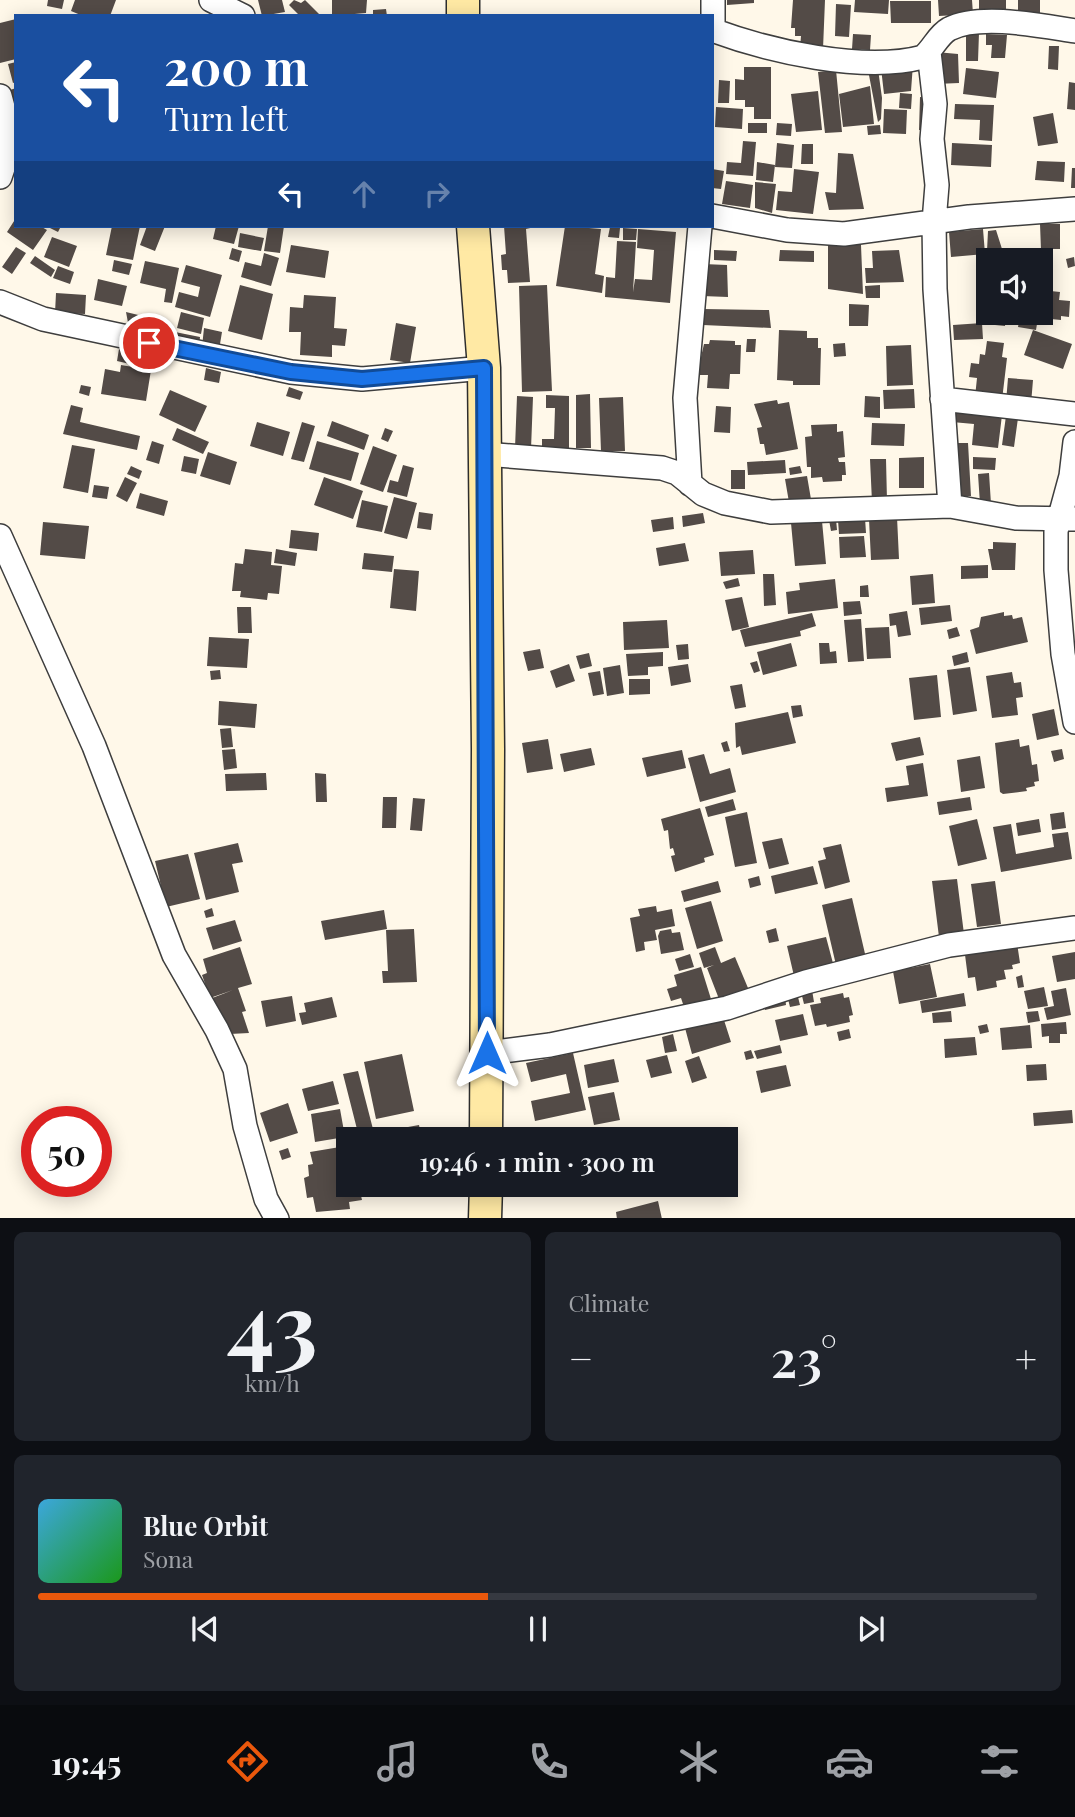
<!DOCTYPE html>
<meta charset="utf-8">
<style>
body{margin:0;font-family:"Playfair Display",serif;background:#20242c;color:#f1f3f6;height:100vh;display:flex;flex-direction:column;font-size:26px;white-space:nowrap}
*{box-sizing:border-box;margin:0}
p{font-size:23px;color:#9ea1a6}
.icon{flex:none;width:38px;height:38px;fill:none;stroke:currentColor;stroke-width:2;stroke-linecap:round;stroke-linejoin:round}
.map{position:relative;height:1218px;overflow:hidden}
.details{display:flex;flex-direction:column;gap:14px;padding:14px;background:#0d0f14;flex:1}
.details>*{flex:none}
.top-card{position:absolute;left:14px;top:14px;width:700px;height:214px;border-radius:0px;box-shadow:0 4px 18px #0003;background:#1a4fa0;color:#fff;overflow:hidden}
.controls{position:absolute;left:976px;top:248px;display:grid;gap:14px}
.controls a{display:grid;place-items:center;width:77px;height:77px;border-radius:0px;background:#171b24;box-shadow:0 4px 18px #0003;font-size:35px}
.speed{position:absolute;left:21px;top:1106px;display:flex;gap:14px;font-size:35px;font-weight:700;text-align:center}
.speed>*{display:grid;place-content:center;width:91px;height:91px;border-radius:50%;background:#171b24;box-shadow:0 4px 18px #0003;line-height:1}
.speed .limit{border:10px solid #d22;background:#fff;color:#111}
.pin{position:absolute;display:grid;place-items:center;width:60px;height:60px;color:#fff;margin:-30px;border:4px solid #fff;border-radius:50%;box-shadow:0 2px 7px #0007}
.me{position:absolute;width:77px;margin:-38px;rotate:0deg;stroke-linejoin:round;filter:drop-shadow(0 0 5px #0008)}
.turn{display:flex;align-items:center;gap:24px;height:147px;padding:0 35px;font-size:32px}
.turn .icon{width:91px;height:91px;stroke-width:2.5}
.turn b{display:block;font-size:49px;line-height:60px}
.lanes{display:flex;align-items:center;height:66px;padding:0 35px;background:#0003;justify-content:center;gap:35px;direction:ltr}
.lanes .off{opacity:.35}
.big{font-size:52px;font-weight:600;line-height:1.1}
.details .card{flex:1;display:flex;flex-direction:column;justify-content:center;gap:10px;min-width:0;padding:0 24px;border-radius:10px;background:#20242c}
.details .dial{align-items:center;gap:0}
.dial b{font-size:91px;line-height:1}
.song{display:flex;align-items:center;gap:21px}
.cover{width:84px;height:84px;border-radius:10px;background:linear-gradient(135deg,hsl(200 70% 55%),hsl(120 70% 35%))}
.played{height:7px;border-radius:4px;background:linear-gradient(90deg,#ea580c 45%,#363941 45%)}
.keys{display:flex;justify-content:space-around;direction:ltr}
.heat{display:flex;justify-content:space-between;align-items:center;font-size:38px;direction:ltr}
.details .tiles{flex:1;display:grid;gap:14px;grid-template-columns:1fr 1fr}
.card:last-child{grid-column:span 2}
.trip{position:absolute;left:336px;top:1127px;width:402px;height:70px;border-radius:0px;background:#171b24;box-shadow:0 4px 18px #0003;font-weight:600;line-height:70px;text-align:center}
.tab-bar{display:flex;height:112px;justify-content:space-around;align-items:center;background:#090b0e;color:#9ea1a6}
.tab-bar .icon{width:49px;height:49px}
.tab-bar .current{color:#ea580c}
.tab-bar b{font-size:32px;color:#f1f3f6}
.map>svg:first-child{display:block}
.building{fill:#534b47}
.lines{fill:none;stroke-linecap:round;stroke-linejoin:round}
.street-casing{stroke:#3e3e3e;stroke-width:26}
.secondary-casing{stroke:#2d2d2d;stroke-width:35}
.street{stroke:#fff;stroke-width:23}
.secondary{stroke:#ffe9a4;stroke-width:32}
.route-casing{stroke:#114b97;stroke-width:18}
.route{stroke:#1a73e8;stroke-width:12}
</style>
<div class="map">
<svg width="1075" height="1219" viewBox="0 0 1075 1219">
<rect width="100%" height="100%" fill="#fff8e9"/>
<path class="building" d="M48,0H64L62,9L47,6Z
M75,0H116L110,16H83L71,11Z
M258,0H282L285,12L262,16Z
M294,0L301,3L305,0L321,16H300L289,5Z
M332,0H367L366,13L332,16Z
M727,0H754V3L727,5Z
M793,0H825L823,49L800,48L801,36H795V28H791Z
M855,0H889L888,14L854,12Z
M938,0H972L973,14L939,16Z
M979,0H1006V14L979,13Z
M1018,0H1040V14H1018Z
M890,1H931V23H891Z
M836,4L851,5L849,37L835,36Z
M386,9L387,16H373V10Z
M16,19V59L0,63V23Z
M966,33H979L978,61H966Z
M853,34L871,35L870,50L852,49Z
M986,34L1007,35L1005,58H991L992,45H986Z
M1049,46H1059L1058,70L1048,69Z
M936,52L958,54L959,83L936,84Z
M16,62V82L13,83L8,64Z
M913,64L911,91L884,94L881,68Z
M744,67H771V119H754V107H745V100H735V79L744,80Z
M966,68L999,72L996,98L963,94Z
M878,69L882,98L881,119L878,122L868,70Z
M836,70L842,132L825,133L818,72Z
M719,80L730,81L729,103H718Z
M1069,82L1075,83V110L1067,109Z
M870,86L874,124L843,127L839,94Z
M16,88V114L7,91Z
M818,91L822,130L796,132L791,94Z
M900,93L912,94L911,109L899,108Z
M920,97L931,98L929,131L919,130Z
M955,104L994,105L992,141L979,140L980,120L954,119Z
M716,107L743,109L742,129L715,127Z
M884,109L907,110L906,134L883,133Z
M1053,113L1058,143L1038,146L1033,117Z
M748,123H767V133H748Z
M777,123L792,124L791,136L776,135Z
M880,125L881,134L868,135L867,126Z
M743,141L756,142L753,176L726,174L727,162L741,163Z
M777,143L794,145L792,168L775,167Z
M952,143L992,145L991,167L951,165Z
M802,144H813V164H801Z
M838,153L853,154L864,209L829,210L825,192L836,193Z
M1037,161L1065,162L1064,182L1035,180Z
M757,162L775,165L773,182L756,180Z
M1072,168H1075V188H1071Z
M712,169L724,171L721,189L712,188Z
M794,169L819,172L813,214L776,210L778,191L792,192Z
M726,181L753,185L750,208L722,204Z
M755,182L776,184L772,213L755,208Z
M16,218V226H40L47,230L33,250L7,232Z
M1040,224H1060V249H1048V266H1041V261H1002V249L1041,250Z
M46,226H61L58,232Z
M112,226H140L133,260L106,255Z
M147,226H165L155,251L140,245Z
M216,226H239L234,244L213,239Z
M268,226H284L280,253L264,251Z
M504,226H539L526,229L530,282L508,283L507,270H502L501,255L506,254Z
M565,226L601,229L595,274L604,276L602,293L556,286Z
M610,227L620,228L619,238L608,237Z
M623,228L637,229L636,240H623Z
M638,229L676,232L670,303L605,297L606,277L615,278L617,241L636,242L633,292L635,279L652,280L654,250L637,248Z
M983,229L985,254L951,257L949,232Z
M996,230L1002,249L987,251L988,231Z
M240,233L264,238L261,251L238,247Z
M52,237L77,246L69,267L44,257Z
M828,244L861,245L863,294L828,289Z
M291,245L329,251L325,278L286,272Z
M16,247L26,253L12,274L2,267Z
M232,248L242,251L239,262L229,259Z
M714,250L737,251L736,261L714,260Z
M780,250L814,251V262L779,261Z
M899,250L904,282L866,283L865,268H873L872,251Z
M264,253L279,258L271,286L241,277L245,262L261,266Z
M35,256L55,270L51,277L30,263Z
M1074,257L1075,266L1068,268L1066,259Z
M114,260L132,264L129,275L112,271Z
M145,261L179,268L172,303L164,302L166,289L140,283Z
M703,264L727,265L728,297L702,296Z
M186,265L222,275L210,317L175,307L179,292L198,297L200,287L181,282Z
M58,266L74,272L70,284L53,278Z
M98,279L127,286L122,306L94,300Z
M240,285L273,294L262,340L228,331Z
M547,285L552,391L522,392L519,286Z
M880,285V298H866L865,286Z
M1041,290L1060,292L1059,300L1070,301L1069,317L1061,316V320L1041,318Z
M56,293L86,295L85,314L55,313Z
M304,295L336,297L334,328L347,329L345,346L332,345V357L300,355L301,332H289L290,307L303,308Z
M979,296L989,297L990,317L977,316Z
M849,304L869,305L868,326H849Z
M703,309L769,310L771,328L703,325Z
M126,312L167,322L163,338L129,328Z
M181,312L204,318L201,334L177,328Z
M997,313L1006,314L1005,326L995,325Z
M1020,316L1038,318L1036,330L1018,327Z
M396,323L416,327L410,363L390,360Z
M982,323L983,339L954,340L953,325Z
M204,328L222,332L219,350L202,347Z
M779,330L807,331V338H818V348H821L820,385H793V381L777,380Z
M1033,330L1072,344L1063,369L1024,355Z
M170,331L200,337L199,346L168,341Z
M747,339H756L755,352H746Z
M710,340L735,341V345H741L740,374H730L729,389L707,388L708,375H697V357H701L704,344H709Z
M987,341L1004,343L1002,357L1007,358L1002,400L975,397L977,378L969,377L971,363L979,364L980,354L985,355Z
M845,343L846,356L834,357L833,344Z
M911,345L913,385L887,386L886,346Z
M119,349L132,351L130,364L117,361Z
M121,365L151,370L146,401L101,394L105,369L120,372Z
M206,368L221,372L219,383L204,380Z
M1008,378L1033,380L1031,404L1006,402Z
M81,385L91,387L89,396L79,393Z
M289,387L303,392L300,400L286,396Z
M914,389L915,408L884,409L883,390Z
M170,390L207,406L195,432L159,415Z
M590,394L591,448H576V395Z
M546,395L569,396V451H542V439H554L555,408H546Z
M517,396L533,397L531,449L515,448Z
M865,396L880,397V418L864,417Z
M623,397L625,451H601L599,398Z
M777,400L778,404L789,402L798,449L766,455L764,444H760L757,428L762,427L754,404Z
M71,405L83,408L80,422L140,436L137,450L63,434Z
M716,406L731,407L730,433L714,432Z
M953,409L1002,415L998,448L972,445L974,424L952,422Z
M1006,416L1018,418L1014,447L1002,445Z
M332,421L369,435L364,450L327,436Z
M257,422L290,432L283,456L250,446Z
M302,422L315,426L304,462L291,459Z
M872,423L905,424L904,446L871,445Z
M837,424V432L843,431L845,457L838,458L839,462H845L846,475H842V481L823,482L822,477L811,478V467H807L805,437L812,436L811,425Z
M177,428L209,442L203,454L172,440Z
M385,428L393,431L388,442L381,439Z
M152,441L164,445L159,464L146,460Z
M317,441L359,453L351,481L309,469Z
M953,443H968L971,496H959Z
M72,445L95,449L88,493L63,488Z
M373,446L397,455L383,492L360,484Z
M208,452L237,462L230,485L200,476Z
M184,456L199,459L196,474L181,471Z
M924,457V488H899V458Z
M973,457L996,458L995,470L973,469Z
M870,459H886L887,501L872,502Z
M785,460L786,473L748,475L747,462Z
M403,465L414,468L407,497L387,492L390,480L398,482Z
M131,466L142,471L139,479L127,474Z
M800,466L802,473L790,475L789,468Z
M731,470H745V489H731Z
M989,473L991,504H980L978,474Z
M807,476L812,505L790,508L785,479Z
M125,477L137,483L127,502L116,496Z
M324,477L363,491L353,519L314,505Z
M94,485L109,487L107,499L92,497Z
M140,493L168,501L164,516L136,508Z
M394,497L417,503L407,539L384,533Z
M362,500L388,506L382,532L356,527Z
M419,512L433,514L431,530L417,528Z
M703,513L705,523L683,527L682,516Z
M673,517L674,529L653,532L651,520Z
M897,517L899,559L871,560L869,519Z
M865,518L866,533L839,534L838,520Z
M836,519L837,530L831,531L829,520Z
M822,521L826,564L795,566L791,523Z
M43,522L89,526L85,559L40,555Z
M291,530L319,533L317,551L289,548Z
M864,536L866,557L840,558L839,537Z
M993,542L1016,543L1015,570H992L988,549H993Z
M685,543L689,561L659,566L656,548Z
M245,549L272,552L271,565L282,566L279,594L268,593L267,600L240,597L241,591H232L235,563L243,564Z
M276,549L297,553L295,566L274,563Z
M753,550L755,574L721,576L719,552Z
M364,553L394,556L392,572L362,569Z
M988,565V578L961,579V566Z
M394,569L419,571L416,611L390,608Z
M763,574H774L776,605L764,606Z
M933,574L935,603L912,605L910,576Z
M738,578L740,586L726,589L723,582Z
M835,579L838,608L788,614L786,592L800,590L799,583Z
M868,585L869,597H860V586Z
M742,597L749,627L732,631L725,600Z
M860,601L862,614L844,616L843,602Z
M950,605L952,621L921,625L919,608Z
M237,607H251L252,633H238Z
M907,611L911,635L898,637L896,625L890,626L889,614Z
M1004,612V616L1012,615L1013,619L1022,617L1028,642L976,654L970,630L979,627L981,617Z
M812,613L816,626L800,631L801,636L745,647L740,630Z
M861,619L864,661L848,662L844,620Z
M667,620L669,648L624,650L623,622Z
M889,627L891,658L867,659L865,628Z
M957,627L960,636L949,639L947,630Z
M209,637L249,639L247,668L207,666Z
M791,643L797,666L763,675L757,652Z
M819,643H829L830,652L836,651L837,663L820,664Z
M688,644L689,659L678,660L676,645Z
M540,649L544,668L528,671L523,652Z
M663,652V666L648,667V675L628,676L626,654Z
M967,652L969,662L954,666L952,656Z
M589,653L592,666L580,669L576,656Z
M757,661L760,671L754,673L750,663Z
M569,664L575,681L556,688L550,671Z
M688,664L691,682L671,686L668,667Z
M620,665L624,693L607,696L603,668Z
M970,667L977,711L953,715L947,670Z
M220,670L221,679L211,680L210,671Z
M600,671L604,694L593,696L588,673Z
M1012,672L1014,683L1021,682L1023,697L1016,698L1018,715L992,718L986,676Z
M937,675L941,717L914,720L909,678Z
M629,679H650V694L629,695Z
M742,684L746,707L735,709L730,686Z
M219,701L257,704L255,728L218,725Z
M801,705L803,716L793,718L791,706Z
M1054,709L1059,735L1037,740L1032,714Z
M788,712L796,743L742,755L740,746L736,748L735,723Z
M231,728L233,747L222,748L220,729Z
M920,737L924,755L896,761L891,743Z
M548,739L553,769L527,773L522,743Z
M1019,739L1020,747L1029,745L1032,765L1037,764L1039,781L1034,782L1035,786L1026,788L1027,791L1003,794L1000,792L995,743Z
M727,741L730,751L724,752L721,743Z
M591,748L595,765L564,772L560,754Z
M235,749L237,768L224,770L222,750Z
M1062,749L1064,759L1054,762L1051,751Z
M682,750L686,768L647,777L642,758Z
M704,754L710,774L730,768L736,792L700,802L688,758Z
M980,756L985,788L961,792L957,760Z
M923,763L928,796L887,802L885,788L909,785L906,766Z
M266,773L267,790L226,791L225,774Z
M315,773L326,774L327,802H316Z
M383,797H397L396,828H382Z
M970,797L972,810L939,815L937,802Z
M413,798L425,799L422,831L410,830Z
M733,799L736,810L708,817L705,807Z
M700,808L714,855L704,858L705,862L675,872L671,856L675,855L673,848L670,849L668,830L664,831L661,819Z
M747,812L757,863L735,867L725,817Z
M1064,812L1066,828L1052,830L1050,814Z
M977,819L987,859L958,866L949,826Z
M1039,819L1041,832L1018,836L1016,823Z
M1011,824L1016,854L1054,847L1052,834L1068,832L1072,859L1001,872L993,827Z
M782,838L789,864L769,869L762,842Z
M238,843L243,862L232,864L239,892L206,900L194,853Z
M841,844L850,882L825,889L818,861L826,859L823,848Z
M188,854L200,899L166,907L155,861Z
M813,866L818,884L775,894L771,876Z
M759,876L761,885L750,888L748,879Z
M957,879L964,934L939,937L932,881Z
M718,881L721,892L684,902L681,891Z
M995,881L1001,924L977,927L971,884Z
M852,898L866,958L836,965L822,905Z
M711,901L723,941L697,949L685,908Z
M656,906L657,912L672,909L675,926L655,930L657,940L644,942L645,950L636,952L630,918L640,916L638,909Z
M212,908L214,916L206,918L204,911Z
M384,910L387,929L325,940L321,921Z
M235,920L242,941L213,950L206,928Z
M776,928L779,941L769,943L766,931Z
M414,929L417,982L383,983L382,971H388L386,930Z
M671,929L672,933L680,932L684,950L661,954L658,936L660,931Z
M826,937L834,967L794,976L787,946Z
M1017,943L1020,963L1012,965L1013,969L1004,970L1006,979L996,981L997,987L977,991L975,977L968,978L964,947Z
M240,947L252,984L238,988L246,1011L242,1012L249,1033L230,1034L207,1000L233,990L210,998L202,975L207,973L203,959Z
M715,947L721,963L735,957L748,988L719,999L707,968L714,965L704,968L699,953Z
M1075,952V979L1057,982L1052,956Z
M690,954L694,967L679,971L675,959Z
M910,963V968L930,964L937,997L899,1004L892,966Z
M701,967L711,999L684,1007L681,998L671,1001L667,989L677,986L674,975Z
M1022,975L1024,987L1018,988L1016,977Z
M1044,987L1048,1006L1028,1009L1024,991Z
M1066,988L1071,1015L1047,1020L1044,1008L1054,1006L1051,991Z
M812,990L814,1002L804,1004L801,992Z
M797,993L800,1005L790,1007L787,995Z
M843,993L844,998L849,997L853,1015L849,1016L850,1022L827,1027L826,1024L815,1026L810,1005L821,1003L820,998Z
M964,993L966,1006L922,1013L920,1001Z
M292,996L296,1021L266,1027L261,1001Z
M332,997L337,1017L302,1025L299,1013L306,1012L304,1003Z
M785,997L786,1005L765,1010L763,1002Z
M951,1011L952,1022L933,1023L932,1013Z
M1038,1011L1040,1021L1028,1023L1026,1012Z
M803,1014L808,1035L780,1041L775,1020Z
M723,1017L731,1042L692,1054L685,1028Z
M1066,1022L1067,1034H1060V1043H1049V1036L1042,1037L1041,1024Z
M987,1024L989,1032L980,1034L978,1026Z
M1030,1025L1032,1048L1002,1050L1000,1028Z
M849,1029L851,1038L839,1041L837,1032Z
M673,1034L677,1051L665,1053L662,1037Z
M975,1037L977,1055L945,1058L944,1039Z
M780,1045L782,1053L757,1059L754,1051Z
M751,1050L754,1058L746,1060L744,1052Z
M573,1053L586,1110L535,1121L531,1101L570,1093L566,1074L531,1082L526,1063Z
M402,1054L414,1111L376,1119L364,1062Z
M667,1055L672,1073L651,1078L646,1060Z
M699,1056L707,1078L692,1083L685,1061Z
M614,1059L619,1082L588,1088L584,1065Z
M1046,1064L1047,1080L1027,1081L1026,1065Z
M786,1065L791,1086L761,1093L756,1071Z
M358,1071L374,1133L359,1137L343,1074Z
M333,1081L339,1104L308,1111L302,1089Z
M614,1092L620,1120L594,1125L588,1097Z
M288,1103L298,1133L270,1142L260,1113Z
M340,1109L345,1137L315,1142L311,1114Z
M1072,1110L1073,1123L1034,1126L1033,1113Z
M419,1125L422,1139H399L397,1129Z
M340,1147L343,1167L348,1166L347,1188L359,1187L362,1200L349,1202L350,1209L316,1212L313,1197L307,1198L304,1178L309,1176L308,1165L313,1164L310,1152Z
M288,1148L291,1157L282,1160L279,1151Z
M408,1185H430V1186L409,1190Z
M658,1201L662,1219H617L616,1212Z"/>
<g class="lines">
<g class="street-casing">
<path id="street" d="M211,0L243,16
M712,30C769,51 863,73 923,57C933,49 938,35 949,29C980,13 1042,26 1075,31
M713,30V0
M929,52L935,104L932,139L937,185L934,222L935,289L950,506
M0,96L12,141L0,177
M712,216L787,230L844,234L969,217L1075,209
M0,302L43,319L291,372L362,379L484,368
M942,399L1075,414
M1075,442L1071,476L1056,531V570L1063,654L1075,722
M484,454L662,468L677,473L703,494L725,503L771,512L950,506L1016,518L1075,519
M690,484L685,398L700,226
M0,536L94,746L174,955L217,1030L235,1069L245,1126L266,1199L277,1219
M487,1053L550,1045L727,1008L806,982L949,945L1075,928"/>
</g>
<g class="secondary-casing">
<path id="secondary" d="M463,0V16
M473,226L484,368L488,749L486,1139
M485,1219L486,1185"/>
</g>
<use href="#street" class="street"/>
<use href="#secondary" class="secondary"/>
</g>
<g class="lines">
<g class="route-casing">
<path id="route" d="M149,343L291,372L362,379L484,368L487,1053"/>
</g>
<use href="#route" class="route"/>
</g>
</svg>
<div class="controls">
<a><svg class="icon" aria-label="sound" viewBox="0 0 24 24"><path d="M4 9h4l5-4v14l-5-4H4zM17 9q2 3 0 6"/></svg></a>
</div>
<div class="speed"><div class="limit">50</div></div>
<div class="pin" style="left:149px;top:343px;background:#d93025"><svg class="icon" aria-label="arrive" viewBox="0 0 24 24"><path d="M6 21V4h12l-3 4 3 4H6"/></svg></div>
<svg class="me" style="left:487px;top:1053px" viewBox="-20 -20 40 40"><path d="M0-17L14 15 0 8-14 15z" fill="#1a73e8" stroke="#fff" stroke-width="4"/></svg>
<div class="trip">19:46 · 1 min · 300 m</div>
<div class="top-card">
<div class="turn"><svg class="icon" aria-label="left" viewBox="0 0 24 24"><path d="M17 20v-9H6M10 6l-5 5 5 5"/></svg><div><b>200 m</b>Turn left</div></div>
<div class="lanes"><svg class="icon" aria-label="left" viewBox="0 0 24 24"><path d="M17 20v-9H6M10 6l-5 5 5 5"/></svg><svg class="icon off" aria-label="ahead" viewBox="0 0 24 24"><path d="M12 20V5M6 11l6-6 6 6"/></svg><svg class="icon off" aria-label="right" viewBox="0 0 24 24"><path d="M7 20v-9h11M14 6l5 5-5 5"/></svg></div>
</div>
</div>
<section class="details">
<div class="tiles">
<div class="card dial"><b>43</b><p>km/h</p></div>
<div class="card"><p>Climate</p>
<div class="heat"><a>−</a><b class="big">23°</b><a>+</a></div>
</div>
<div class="card">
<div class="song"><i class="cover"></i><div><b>Blue Orbit</b><p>Sona</p></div></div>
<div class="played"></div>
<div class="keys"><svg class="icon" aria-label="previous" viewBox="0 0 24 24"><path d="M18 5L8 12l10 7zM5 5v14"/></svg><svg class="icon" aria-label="pause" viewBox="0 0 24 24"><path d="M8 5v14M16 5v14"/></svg><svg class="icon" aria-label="next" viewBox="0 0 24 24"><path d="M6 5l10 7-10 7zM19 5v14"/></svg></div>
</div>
</div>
</section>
<nav class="tab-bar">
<b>19:45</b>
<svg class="icon current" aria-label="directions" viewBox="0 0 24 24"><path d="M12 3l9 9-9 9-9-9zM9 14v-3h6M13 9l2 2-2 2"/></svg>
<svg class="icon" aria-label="music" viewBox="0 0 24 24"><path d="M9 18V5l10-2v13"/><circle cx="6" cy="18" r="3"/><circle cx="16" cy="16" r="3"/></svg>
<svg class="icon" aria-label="phone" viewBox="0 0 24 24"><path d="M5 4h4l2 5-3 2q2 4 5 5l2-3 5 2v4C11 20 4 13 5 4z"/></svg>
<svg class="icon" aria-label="climate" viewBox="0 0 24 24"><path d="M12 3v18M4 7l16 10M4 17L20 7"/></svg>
<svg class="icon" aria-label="car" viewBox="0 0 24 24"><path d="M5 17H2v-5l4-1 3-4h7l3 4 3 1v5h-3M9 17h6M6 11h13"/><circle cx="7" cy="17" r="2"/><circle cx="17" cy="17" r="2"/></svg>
<svg class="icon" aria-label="filters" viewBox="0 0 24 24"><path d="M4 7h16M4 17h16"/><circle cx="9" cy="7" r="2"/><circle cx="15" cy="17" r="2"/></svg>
</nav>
